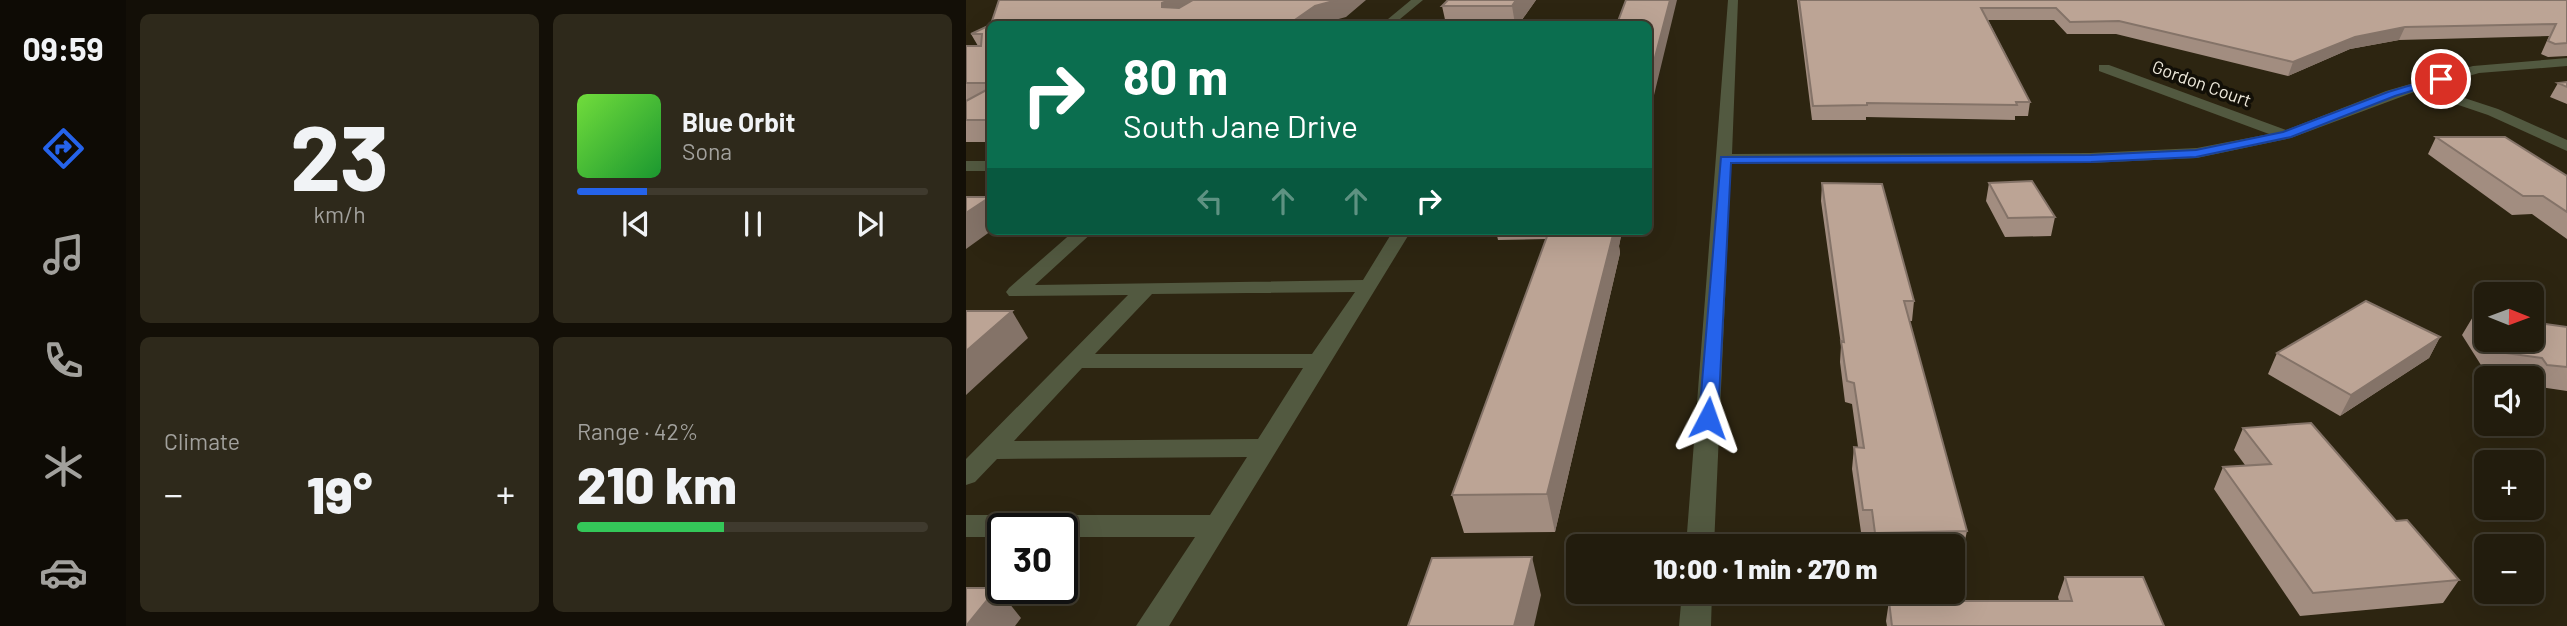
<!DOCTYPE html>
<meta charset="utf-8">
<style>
body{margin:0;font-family:Barlow,sans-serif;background:#2e291b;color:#f1f3f6;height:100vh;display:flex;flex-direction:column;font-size:26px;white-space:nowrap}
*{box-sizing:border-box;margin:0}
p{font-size:23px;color:#a2a19d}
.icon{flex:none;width:38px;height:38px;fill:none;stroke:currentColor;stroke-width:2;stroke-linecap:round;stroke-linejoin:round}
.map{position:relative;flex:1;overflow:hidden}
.sheet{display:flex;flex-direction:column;gap:14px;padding:14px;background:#130f07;width:840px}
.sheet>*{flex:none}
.banner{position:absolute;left:21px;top:21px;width:665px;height:214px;border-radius:10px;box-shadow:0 7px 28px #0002,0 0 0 2px #3f3a2e;background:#0b6e4f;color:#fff;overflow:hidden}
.needle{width:46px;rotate:91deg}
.buttons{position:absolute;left:1508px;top:282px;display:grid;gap:14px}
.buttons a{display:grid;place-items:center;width:70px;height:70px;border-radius:10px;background:#221c0d;box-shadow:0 7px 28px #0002,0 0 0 2px #3f3a2e;font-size:35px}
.speed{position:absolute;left:21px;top:513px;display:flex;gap:14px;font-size:35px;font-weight:700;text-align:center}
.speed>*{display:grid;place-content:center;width:91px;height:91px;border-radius:50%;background:#221c0d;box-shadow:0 7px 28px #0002,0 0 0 2px #3f3a2e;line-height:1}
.speed .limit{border:4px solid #111;border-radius:10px;background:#fff;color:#111}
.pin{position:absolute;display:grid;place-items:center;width:60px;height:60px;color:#fff;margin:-30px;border:4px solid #fff;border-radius:50%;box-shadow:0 2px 7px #0007}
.me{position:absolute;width:77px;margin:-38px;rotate:4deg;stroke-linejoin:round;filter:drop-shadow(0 0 5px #0008)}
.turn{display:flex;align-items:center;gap:24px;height:147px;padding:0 21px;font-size:32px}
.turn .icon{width:91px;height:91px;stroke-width:2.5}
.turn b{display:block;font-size:49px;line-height:60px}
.lanes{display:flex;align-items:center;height:66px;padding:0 21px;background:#0003;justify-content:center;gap:35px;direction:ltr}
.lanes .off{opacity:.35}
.big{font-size:52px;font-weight:800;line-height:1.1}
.sheet .tile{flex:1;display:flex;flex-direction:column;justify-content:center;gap:10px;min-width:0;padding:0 24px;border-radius:10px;background:#2e291b}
.sheet .dial{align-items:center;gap:0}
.dial b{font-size:91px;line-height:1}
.song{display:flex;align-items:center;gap:21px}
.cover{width:84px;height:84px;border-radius:10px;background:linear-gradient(135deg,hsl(100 70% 55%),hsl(130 70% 35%))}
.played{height:7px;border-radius:4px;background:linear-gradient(90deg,#2563eb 20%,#3f3a2e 20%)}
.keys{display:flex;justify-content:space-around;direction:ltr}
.heat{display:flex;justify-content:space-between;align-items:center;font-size:38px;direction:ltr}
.charge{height:10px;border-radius:5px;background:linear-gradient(90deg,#34c759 42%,#3f3a2e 0)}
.sheet .tiles{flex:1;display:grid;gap:14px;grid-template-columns:repeat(2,1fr)}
.trip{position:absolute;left:600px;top:534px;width:399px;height:70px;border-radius:10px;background:#221c0d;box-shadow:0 7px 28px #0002,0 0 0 2px #3f3a2e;font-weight:800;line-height:70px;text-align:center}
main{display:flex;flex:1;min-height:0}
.tab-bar{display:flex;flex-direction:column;width:126px;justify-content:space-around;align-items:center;background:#0e0b05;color:#a2a19d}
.tab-bar .icon{width:49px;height:49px}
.tab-bar .on{color:#2563eb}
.tab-bar b{font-size:32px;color:#f1f3f6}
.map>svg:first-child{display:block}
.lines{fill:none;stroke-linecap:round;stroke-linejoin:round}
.minor{fill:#525940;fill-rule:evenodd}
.wall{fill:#a28d80}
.shaded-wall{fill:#847368}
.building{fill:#bca495;stroke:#847368;stroke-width:2}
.route{fill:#2563eb;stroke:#184099;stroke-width:2}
.labels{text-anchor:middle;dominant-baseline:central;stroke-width:7;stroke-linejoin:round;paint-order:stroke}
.far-street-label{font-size:18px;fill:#ede8db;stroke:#120f07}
</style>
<main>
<nav class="tab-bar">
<b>09:59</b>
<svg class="icon on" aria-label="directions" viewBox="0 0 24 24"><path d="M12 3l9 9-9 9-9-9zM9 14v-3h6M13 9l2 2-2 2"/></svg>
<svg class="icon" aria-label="music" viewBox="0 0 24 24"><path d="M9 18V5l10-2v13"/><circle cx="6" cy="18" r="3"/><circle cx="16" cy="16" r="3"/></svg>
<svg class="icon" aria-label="phone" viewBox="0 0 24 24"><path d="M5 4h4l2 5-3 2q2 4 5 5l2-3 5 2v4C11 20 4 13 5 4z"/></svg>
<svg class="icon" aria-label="climate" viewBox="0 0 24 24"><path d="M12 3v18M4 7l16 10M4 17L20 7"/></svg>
<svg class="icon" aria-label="car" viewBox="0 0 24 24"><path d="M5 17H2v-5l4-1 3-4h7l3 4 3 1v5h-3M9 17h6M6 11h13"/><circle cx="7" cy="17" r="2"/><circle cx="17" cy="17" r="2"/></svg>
</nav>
<section class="sheet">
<div class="tiles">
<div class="tile dial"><b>23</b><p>km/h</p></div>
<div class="tile">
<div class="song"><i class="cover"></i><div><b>Blue Orbit</b><p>Sona</p></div></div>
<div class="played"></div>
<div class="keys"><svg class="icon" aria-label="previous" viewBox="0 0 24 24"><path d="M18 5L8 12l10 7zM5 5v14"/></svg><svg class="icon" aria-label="pause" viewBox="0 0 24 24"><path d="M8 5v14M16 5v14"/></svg><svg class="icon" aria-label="next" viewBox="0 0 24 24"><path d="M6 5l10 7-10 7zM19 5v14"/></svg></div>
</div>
<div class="tile"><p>Climate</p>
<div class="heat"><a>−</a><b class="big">19°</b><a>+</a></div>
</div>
<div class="tile"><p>Range · 42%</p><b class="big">210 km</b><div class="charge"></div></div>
</div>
</section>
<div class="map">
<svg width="1601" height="626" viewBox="0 0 1601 626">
<rect width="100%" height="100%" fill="#2d2511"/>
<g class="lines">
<path class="minor" d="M445,0H457L428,24H416Z
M762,0H772L766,154L1124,153L1231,148L1303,134L1133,71V65H1143L1320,130L1420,91L1507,66L1601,58V66L1513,73L1465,87L1532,109L1601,140V151L1522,115L1451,91L1325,138L1231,158L1124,163L765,164L748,546H720Z
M0,161H24V171H0Z
M108,231H128L69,285L397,280L427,231H445L203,626H170L229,537H96V528H37V537H0V515H244L281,457L31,459L9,482L0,485V459L162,295L43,296L40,292L43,288ZM389,292L346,354H129L186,294ZM116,368H337L292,439L48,441Z
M716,592H746L745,626H713Z"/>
</g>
<path class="wall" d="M570,0L553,24H480L476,6Z
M831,0H1601V56L1582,57L1575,54L1583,36L1433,40L1384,49L1322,76L1150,34H1101L1088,20H1022L1064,102L1062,116H1049V120L900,117V120H846Z
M24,25V142H0V46H12L5,34Z
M1601,82V104L1584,97L1592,83Z
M1470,137L1601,176V239L1566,214L1546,215L1462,154Z
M856,183L948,301L946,321H943L1001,531L996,554H987V546H905L903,533L895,532L886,469L888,447H892L886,404L879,402L874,362L875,345L855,201Z
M1023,183L1089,217L1085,236L1039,237L1020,201Z
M530,231H656L653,246L654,253L589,532L498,533L486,495L580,239L532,240Z
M1508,315L1521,317V340H1566L1601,327V391L1567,386L1566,378H1556L1520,373L1496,335Z
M1474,337L1463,358L1374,416L1302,374L1311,353Z
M1277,428L1430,521L1493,580L1477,603L1334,616L1248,489L1257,467L1279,465L1268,450Z
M1099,577L1198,626H921L920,621L923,601H1093L1092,597Z"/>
<path class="shaded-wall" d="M203,0H230L204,22L196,7V3Z
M371,0H400L380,17L354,24H323L349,6Z
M550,0H570L553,24H549L546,6Z
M704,0H711L682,120V84Z
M1439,27L1433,40L1384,49L1322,76L1327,62L1389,37Z
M24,197L25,231L0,249V213Z
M648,231H656L653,246L654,253L589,532L581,494Z
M46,311L62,338L0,395V351Z
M1474,337L1463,358L1374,416L1385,395Z
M566,557L575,595L568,626H548Z
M31,588L55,618L49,626H0Z"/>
<path class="building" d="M33,0H203L196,3V7L213,8L227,0H371L349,6L323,24H25L33,21H26Z
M482,0H550L546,6H476Z
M660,0H704L682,84V24H651Z
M833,0H1601V43L1589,44L1582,41L1590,24L1439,27L1389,37L1327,62L1153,21L1104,22L1090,8H1015L1064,102H1050L1051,105L901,103V105L847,106Z
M24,25V83H0V46H15L16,34H5Z
M1601,82V87L1592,83Z
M24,88V120H0V101Z
M1470,137H1539L1601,176V212L1577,196H1557Z
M1066,181L1089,217L1042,218L1023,183Z
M856,183L916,184L948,301H938L1001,531L909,533L906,510H897L888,447L898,448L888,383L881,381L875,341L878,342Z
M0,197H24L0,213Z
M583,231H648L581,494L486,495Z
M1400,301L1474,337L1385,395L1311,353Z
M0,311H46L0,351Z
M1508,315L1521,317V334Z
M1566,322L1601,327V367L1581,365L1576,358L1533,352L1524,340H1566Z
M1345,423L1430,521L1441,520L1493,580L1347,593L1257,467L1305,464L1277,428Z
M566,557L548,626H442L466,558Z
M1099,577H1177L1198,626H926L923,601H1106Z
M0,588H31L0,626Z"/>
<path class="route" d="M1475,76L1478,77V81L1429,96L1325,137L1230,157L1125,162L765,163L752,418L749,422H736L733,418L755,157L1125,155L1230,150L1317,132L1422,92Z"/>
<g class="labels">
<g class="far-street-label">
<text transform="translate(1236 83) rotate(20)">Gordon Court</text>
</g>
</g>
</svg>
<div class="buttons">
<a><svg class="needle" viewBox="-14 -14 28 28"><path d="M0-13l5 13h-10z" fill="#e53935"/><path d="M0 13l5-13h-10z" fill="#a2a19d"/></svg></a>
<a><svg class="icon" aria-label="sound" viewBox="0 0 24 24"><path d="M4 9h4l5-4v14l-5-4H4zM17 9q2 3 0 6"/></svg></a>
<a>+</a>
<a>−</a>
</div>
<div class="speed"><div class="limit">30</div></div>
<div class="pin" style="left:1475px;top:79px;background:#d93025"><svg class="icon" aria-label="arrive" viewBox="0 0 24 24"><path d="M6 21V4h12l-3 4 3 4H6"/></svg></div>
<svg class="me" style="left:742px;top:418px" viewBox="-20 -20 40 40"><path d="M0-17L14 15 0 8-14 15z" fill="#2563eb" stroke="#fff" stroke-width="4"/></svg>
<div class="trip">10:00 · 1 min · 270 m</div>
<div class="banner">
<div class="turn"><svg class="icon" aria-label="right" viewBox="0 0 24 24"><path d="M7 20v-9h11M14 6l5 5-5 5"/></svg><div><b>80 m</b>South Jane Drive</div></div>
<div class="lanes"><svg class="icon off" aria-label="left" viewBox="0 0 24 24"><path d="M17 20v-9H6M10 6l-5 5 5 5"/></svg><svg class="icon off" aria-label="ahead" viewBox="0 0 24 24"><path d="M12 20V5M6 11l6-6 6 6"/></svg><svg class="icon off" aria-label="ahead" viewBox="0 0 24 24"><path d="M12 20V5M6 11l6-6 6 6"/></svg><svg class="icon" aria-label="right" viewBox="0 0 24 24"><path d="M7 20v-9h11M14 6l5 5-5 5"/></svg></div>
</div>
</div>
</main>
